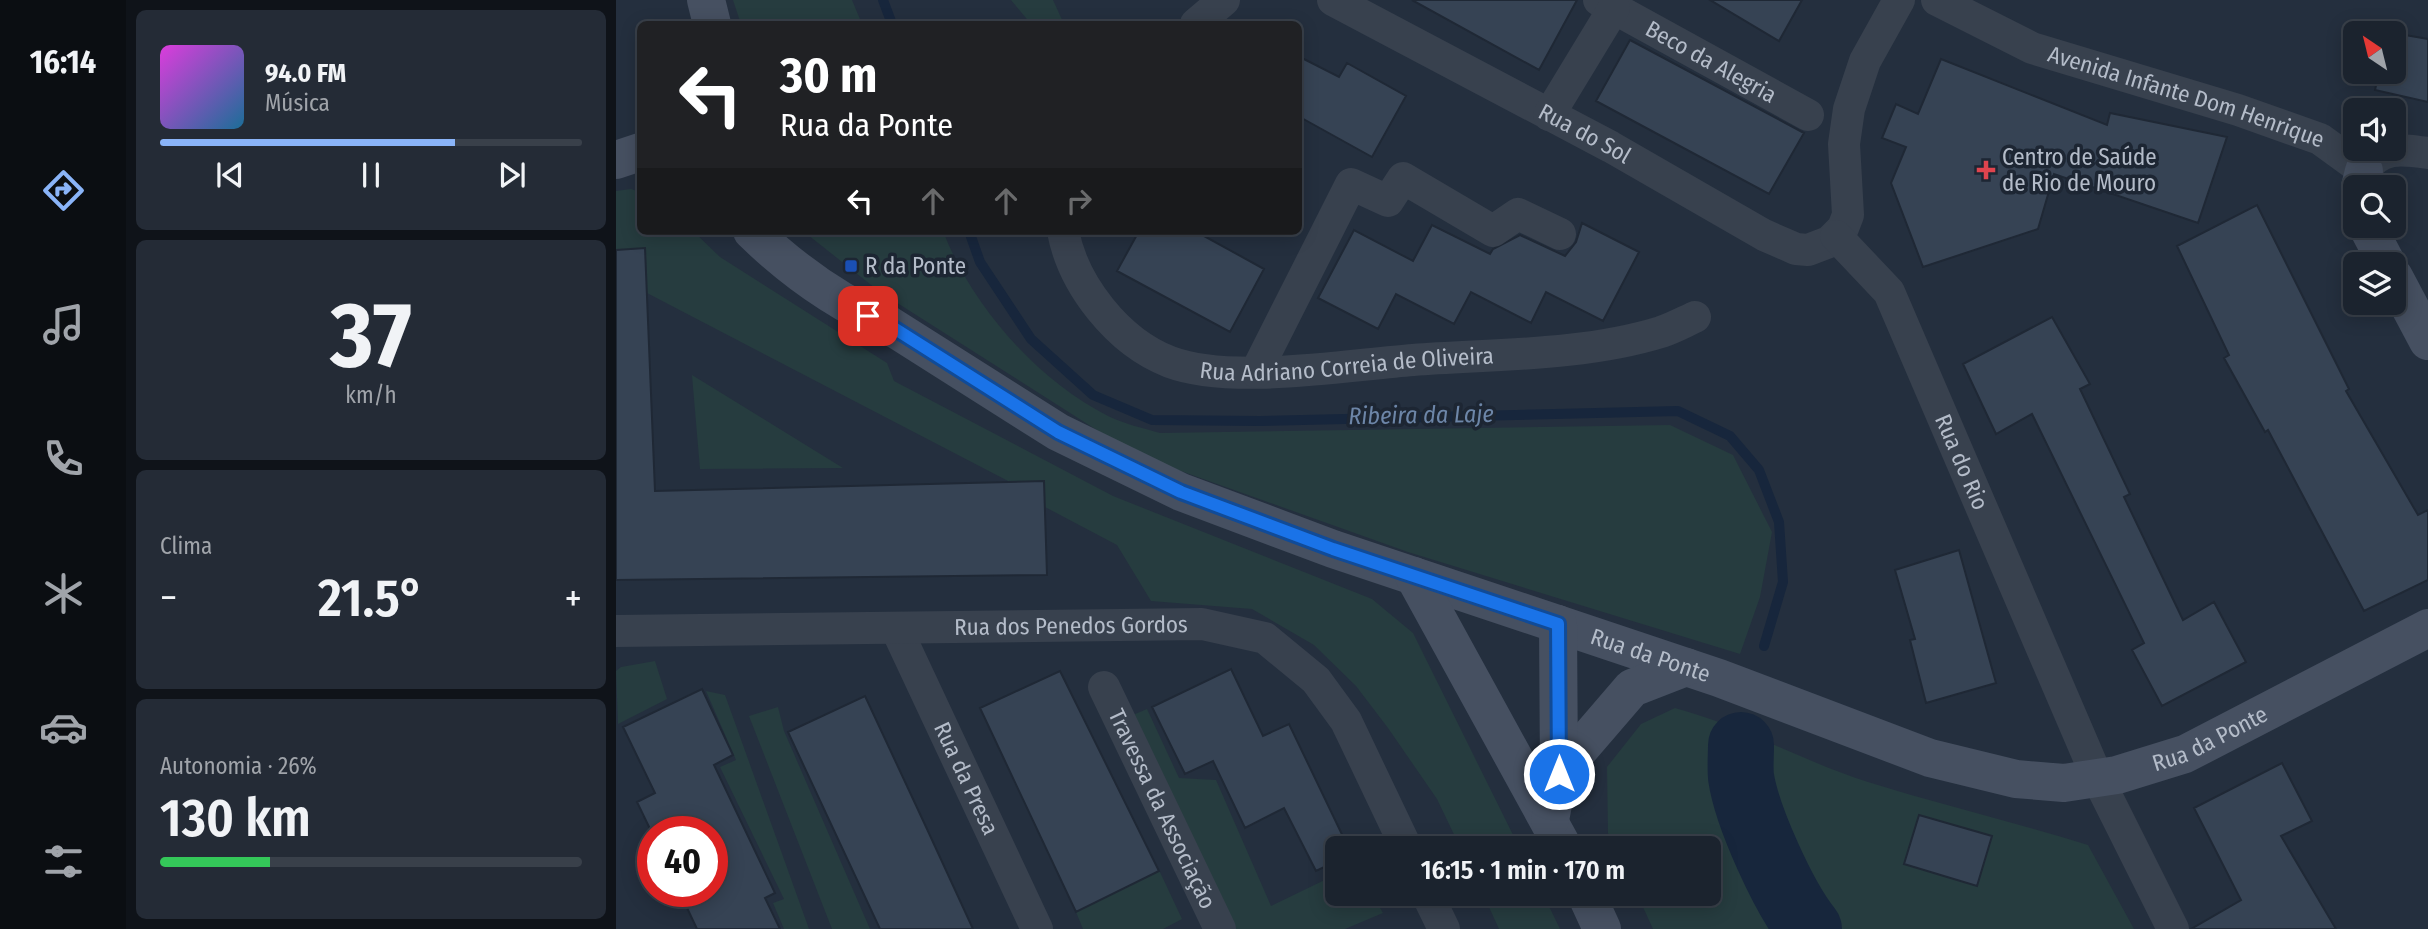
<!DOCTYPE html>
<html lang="pt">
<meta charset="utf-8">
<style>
body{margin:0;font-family:"Fira Sans Condensed",sans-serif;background:#242b36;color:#f1f3f6;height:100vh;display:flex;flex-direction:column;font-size:26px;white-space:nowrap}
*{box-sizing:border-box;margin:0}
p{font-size:23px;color:#a0a4aa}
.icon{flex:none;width:38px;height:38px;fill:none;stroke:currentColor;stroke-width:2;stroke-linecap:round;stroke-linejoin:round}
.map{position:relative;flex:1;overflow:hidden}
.sheet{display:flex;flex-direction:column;gap:10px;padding:10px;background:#0f1319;width:490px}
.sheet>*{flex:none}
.top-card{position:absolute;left:21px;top:21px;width:665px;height:214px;border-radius:10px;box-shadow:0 4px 18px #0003,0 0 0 2px #39404a;background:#202124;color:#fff;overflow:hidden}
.needle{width:46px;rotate:325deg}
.fabs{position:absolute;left:1727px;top:21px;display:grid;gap:14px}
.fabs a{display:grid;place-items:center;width:63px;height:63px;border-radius:10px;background:#1b232e;box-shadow:0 4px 18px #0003,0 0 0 2px #39404a;font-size:35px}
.speed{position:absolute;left:21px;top:816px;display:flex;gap:14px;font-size:35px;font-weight:700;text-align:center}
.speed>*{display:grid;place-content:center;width:91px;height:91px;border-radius:50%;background:#1b232e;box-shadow:0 4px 18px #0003,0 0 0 2px #39404a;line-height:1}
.speed .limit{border:10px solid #d22;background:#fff;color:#111}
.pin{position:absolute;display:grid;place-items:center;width:60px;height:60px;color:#fff;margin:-30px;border-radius:14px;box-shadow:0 4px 10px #0006}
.me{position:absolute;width:77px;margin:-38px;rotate:0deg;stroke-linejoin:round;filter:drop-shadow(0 0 5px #0008)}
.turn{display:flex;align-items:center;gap:24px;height:147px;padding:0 28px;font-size:32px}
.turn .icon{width:91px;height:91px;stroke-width:2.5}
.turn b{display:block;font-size:49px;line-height:60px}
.lanes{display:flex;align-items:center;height:66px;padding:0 28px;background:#0003;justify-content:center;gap:35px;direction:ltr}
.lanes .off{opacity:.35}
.big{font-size:52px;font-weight:600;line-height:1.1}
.sheet .tile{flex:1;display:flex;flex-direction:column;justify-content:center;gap:10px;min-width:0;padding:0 24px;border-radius:10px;background:#242b36}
.sheet .dial{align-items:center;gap:0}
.dial b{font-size:91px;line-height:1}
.song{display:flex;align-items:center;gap:21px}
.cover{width:84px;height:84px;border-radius:10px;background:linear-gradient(135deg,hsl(300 70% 55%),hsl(200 70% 35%))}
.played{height:7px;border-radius:4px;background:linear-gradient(90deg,#8ab4f8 70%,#39404a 70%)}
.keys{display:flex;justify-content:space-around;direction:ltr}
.heat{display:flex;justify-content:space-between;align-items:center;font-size:38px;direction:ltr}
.charge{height:10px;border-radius:5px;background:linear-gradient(90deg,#34c759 26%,#39404a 0)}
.trip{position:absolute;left:709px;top:836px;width:396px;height:70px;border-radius:10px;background:#1b232e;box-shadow:0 4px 18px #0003,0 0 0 2px #39404a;font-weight:600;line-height:70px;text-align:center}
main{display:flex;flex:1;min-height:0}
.tabs{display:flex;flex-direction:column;width:126px;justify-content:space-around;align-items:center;background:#0b0e12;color:#a0a4aa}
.tabs .icon{width:49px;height:49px}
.tabs .selected{color:#8ab4f8}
.tabs b{font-size:32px;color:#f1f3f6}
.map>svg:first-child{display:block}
.green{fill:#263c3f}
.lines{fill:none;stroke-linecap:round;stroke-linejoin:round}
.stream{stroke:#17263c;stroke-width:10}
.river{stroke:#17263c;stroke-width:66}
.building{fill:#364354;stroke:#1f2835;stroke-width:2}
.street{stroke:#38414e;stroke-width:32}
.secondary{stroke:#465061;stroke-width:38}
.route-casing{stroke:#114b97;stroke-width:18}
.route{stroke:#1a73e8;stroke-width:12}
.health-dot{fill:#e0444e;stroke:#1d2633;stroke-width:2.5}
.transit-dot{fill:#1a4fb4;stroke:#1d2633;stroke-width:2.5}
.labels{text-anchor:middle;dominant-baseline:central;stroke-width:7;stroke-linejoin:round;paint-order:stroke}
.street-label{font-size:23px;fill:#b4bcc9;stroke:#1d2633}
.poi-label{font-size:23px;fill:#b4bcc9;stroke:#1d2633;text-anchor:start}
.water-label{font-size:24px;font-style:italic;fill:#6d86a8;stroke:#1d2633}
</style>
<main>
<nav class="tabs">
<b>16:14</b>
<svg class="icon selected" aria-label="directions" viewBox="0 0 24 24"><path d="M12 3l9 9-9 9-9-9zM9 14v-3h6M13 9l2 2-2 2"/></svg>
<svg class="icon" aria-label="music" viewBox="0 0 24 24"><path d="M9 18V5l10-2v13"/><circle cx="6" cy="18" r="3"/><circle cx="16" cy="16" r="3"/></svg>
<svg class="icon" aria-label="phone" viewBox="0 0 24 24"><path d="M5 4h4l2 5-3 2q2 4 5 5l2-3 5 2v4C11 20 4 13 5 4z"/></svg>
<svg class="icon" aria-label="climate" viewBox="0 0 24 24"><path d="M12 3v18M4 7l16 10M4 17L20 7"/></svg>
<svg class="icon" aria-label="car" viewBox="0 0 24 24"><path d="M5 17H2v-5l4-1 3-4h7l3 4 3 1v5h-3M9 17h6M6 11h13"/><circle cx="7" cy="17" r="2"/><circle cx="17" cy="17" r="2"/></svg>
<svg class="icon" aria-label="filters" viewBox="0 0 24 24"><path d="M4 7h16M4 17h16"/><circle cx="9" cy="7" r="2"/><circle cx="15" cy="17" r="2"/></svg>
</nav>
<section class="sheet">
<div class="tile">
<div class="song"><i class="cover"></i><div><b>94.0 FM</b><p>Música</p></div></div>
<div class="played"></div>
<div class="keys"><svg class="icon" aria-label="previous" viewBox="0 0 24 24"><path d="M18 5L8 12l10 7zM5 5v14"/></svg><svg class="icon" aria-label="pause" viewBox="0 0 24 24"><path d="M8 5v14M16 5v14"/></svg><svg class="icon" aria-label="next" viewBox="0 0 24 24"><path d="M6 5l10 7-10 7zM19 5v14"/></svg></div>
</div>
<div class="tile dial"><b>37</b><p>km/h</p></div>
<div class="tile"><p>Clima</p>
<div class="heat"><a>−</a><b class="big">21.5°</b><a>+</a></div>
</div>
<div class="tile"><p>Autonomia · 26%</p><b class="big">130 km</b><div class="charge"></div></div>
</section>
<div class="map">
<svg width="1812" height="929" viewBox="0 0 1812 929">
<rect width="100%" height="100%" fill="#242f3e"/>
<path class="green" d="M117,0H236L246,24H125Z
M395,0H437L448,24H415Z
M15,189L24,192V231H77L104,257L271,363L278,381L497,496L756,599L797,633L904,849H845L821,799L772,728L740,686L698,645L636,609L535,601L501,545L429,507L428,481L394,482L31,293L29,248L0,250V191Z
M187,231H327C355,305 421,380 492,416C508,424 527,428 544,433L1054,425L1117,455L1156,532L1144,597L1124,654L792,552L520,455L264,292Z
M76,375L227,468L84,469Z
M39,661L51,699L2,724L0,671L5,667Z
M90,691L109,695L193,929H168L157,903L168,899L104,767L120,760Z
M162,707L168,731L254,929H216L133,716Z
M1059,708C1126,726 1186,761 1252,782C1325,805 1399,822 1472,845L1518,929H1037L1021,894H1092V849H999L992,833L991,767L1025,724Z
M531,709L563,778L600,780L655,906L721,874V894H756L767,913L729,929H620L510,718Z
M543,870L566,919L547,929H467L460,912Z
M867,894H927L944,929H883Z"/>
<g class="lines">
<path class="stream" d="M267,0L276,24
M353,231L364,262L415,339L477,395L536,420L644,421L1062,411L1114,436L1143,470L1163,522L1167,582L1148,646"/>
<path class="river" d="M1125,745C1125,755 1124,767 1125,777C1131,817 1168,898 1193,929"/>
</g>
<path class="building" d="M796,0H961L923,70Z
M1094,0H1186L1163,41Z
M1772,32L1812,39V102L1759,90L1763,72H1778V33Z
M1014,40L1188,133L1153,194L980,101Z
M682,56L723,77L731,63L790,96L756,157L682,116Z
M1325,59L1491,125L1494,113L1611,137L1582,223L1438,174L1422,229L1307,267L1275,183L1290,147L1266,138L1280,104L1302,114Z
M1641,205L1733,389L1730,391L1802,515L1812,510V580L1748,611L1652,430L1649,432L1608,358L1613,355L1561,246Z
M966,223L1023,252L987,321L930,292L915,323L855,292L838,324L780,294L762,329L702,298L738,230L797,261L816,225L874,254L877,249L904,235L949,256L960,242Z
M523,231H579L648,269L614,332L501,271Z
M29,248L39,491L428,481L431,575L0,580V250Z
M1436,317L1474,384L1464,389L1514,494L1508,497L1567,620L1598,602L1630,662L1546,706L1516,650L1528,643L1416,414L1380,434L1347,364Z
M1343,550L1380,683L1310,703L1294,640L1299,639L1279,570Z
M615,669L647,736L673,724L733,849H721V861L700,871L668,808L629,828L597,761L569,774L536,707Z
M444,671L543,871L460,912L364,708Z
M86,689L117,755L98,765L159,893L149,898L164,929H81L63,891H96V831H35L21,802L39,793L7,727Z
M249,696L311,829L357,929H264L172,732Z
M1666,763L1696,821L1665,836L1720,929H1575L1625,900L1578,808Z
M1303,815L1376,836L1361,886L1288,864Z"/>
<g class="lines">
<g class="street">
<path id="s1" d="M717,0L995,147L1148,235L1180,249L1192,250L1213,242L1227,228L1232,215L1228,144L1233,109L1249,61L1283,0"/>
<path id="s2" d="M983,0L1192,115"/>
<path id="s3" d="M1321,0L1416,48L1622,110L1704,139L1748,171C1764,146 1785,149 1812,153"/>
<path d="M580,24L608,0"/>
<path d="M933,115L998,8"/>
<path id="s4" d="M447,231C457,285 502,342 554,362C616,385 731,365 797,360C878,354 967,356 1045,332C1057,328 1068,322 1079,317"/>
<path id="s5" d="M1220,236L1273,292L1482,779L1557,929"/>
<path d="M640,372L735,184L772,201L787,178L877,231L902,214L944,234"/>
<path id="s6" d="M280,628L421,929"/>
<path id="s7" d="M0,631L586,624L649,638L700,680L730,721L791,849"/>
<path id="s8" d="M488,687L604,929"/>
<path d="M811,894L828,929"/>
</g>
<g class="secondary">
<path d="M90,0L96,24"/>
<path d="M0,160L24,152"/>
<path d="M1744,187L1748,171"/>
<path d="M1751,226L1771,264"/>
<path id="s9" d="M136,231C175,269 223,303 273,325L442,432L565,492L717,549L1103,678L1314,758L1400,779L1448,783L1501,775L1569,754L1812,628"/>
<path d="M1778,277L1812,341"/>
<path d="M798,576L948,849"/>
<path d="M943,773L1016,688L1070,667"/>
<path d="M934,820L943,773L942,624"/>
<path d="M970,894L986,929"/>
</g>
</g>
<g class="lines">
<g class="route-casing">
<path id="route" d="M252,316L273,325L442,432L565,492L717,549L942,624L943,774"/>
</g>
<use href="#route" class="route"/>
</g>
<path class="health-dot" d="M1366.5 159.5h7v7h7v7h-7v7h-7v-7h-7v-7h7z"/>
<rect class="transit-dot" x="228" y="259" width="14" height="14" rx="3.5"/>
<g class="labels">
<g class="street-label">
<text stroke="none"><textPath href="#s2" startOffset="128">Beco da Alegria</textPath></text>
<text stroke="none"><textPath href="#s3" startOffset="268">Avenida Infante Dom Henrique</textPath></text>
<text stroke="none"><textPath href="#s1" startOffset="285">Rua do Sol</textPath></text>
<text stroke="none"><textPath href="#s4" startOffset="354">Rua Adriano Correia de Oliveira</textPath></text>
<text stroke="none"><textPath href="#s5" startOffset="262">Rua do Rio</textPath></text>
<text stroke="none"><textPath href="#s7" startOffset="455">Rua dos Penedos Gordos</textPath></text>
<text stroke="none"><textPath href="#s9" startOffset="1001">Rua da Ponte</textPath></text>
<text stroke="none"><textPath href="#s9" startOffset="1589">Rua da Ponte</textPath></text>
<text stroke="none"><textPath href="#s6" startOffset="166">Rua da Presa</textPath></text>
<text stroke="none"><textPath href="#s8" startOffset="135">Travessa da Associação</textPath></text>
</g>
<g class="poi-label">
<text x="1386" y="157">Centro de Saúde<tspan x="1386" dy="26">de Rio de Mouro</tspan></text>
<text x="249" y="266">R da Ponte</text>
</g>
<g class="water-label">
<text transform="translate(805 415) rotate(-1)">Ribeira da Laje</text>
</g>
</g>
</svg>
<div class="fabs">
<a><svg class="needle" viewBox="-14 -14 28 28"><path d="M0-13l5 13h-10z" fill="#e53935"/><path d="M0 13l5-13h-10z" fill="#a0a4aa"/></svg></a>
<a><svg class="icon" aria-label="sound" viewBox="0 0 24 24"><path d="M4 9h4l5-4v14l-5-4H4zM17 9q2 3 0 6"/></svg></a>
<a><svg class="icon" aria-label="search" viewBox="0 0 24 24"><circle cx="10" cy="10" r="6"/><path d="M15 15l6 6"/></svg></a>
<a><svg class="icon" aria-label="layers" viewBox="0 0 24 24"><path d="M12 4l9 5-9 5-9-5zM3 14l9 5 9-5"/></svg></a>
</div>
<div class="speed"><div class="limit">40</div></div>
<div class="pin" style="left:252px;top:316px;background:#d93025"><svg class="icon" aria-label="arrive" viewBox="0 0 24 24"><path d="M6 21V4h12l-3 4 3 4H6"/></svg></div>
<svg class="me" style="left:943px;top:774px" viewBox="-20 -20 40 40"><circle r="17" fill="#1a73e8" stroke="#fff" stroke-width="3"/><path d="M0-11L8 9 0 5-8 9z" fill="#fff"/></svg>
<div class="trip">16:15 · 1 min · 170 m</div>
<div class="top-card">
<div class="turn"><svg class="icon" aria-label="left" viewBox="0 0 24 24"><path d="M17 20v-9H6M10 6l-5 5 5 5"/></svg><div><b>30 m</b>Rua da Ponte</div></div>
<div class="lanes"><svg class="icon" aria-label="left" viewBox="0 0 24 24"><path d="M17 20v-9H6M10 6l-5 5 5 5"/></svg><svg class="icon off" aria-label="ahead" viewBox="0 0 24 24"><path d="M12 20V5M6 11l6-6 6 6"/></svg><svg class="icon off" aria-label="ahead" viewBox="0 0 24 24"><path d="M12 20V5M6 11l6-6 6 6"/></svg><svg class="icon off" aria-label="right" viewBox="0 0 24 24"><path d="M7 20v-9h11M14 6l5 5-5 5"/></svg></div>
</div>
</div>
</main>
